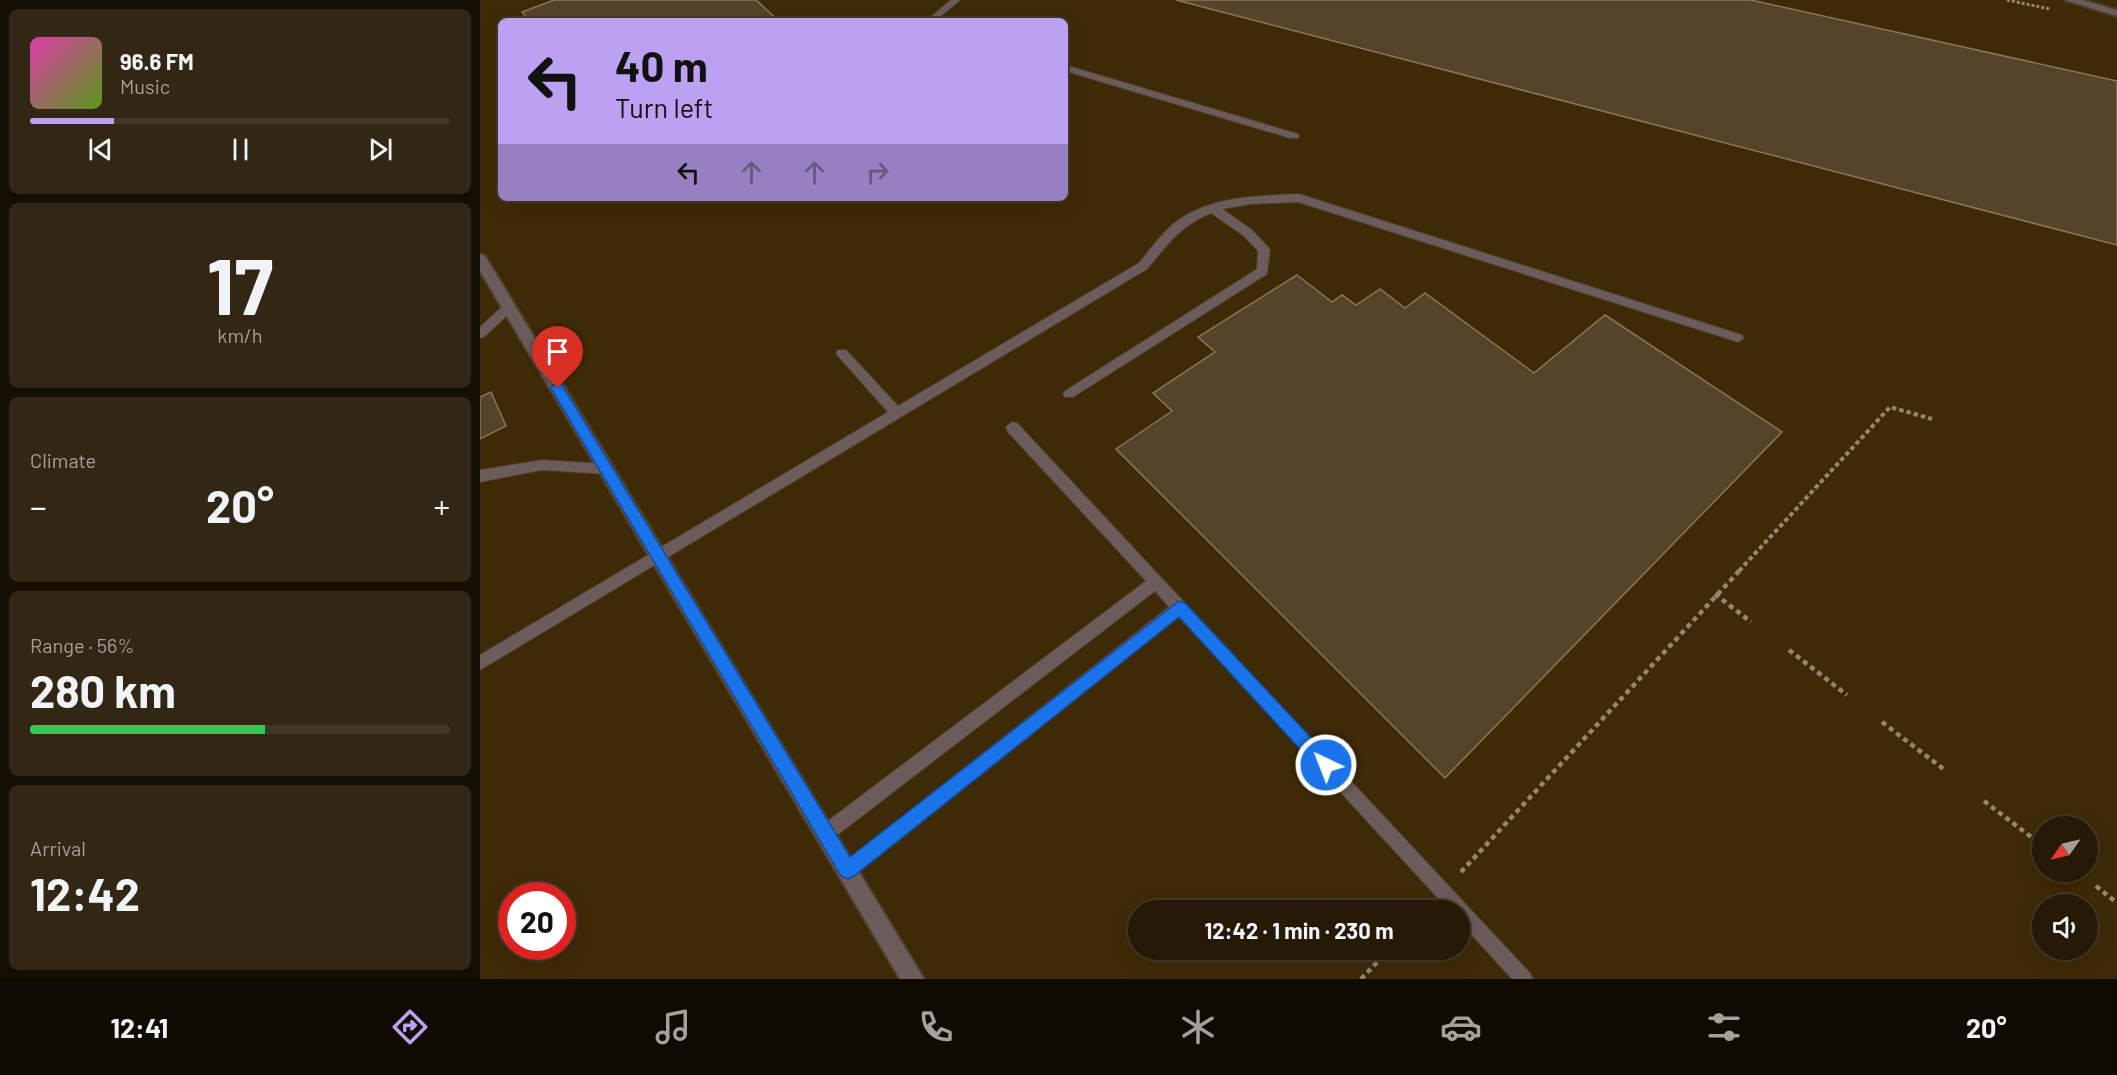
<!DOCTYPE html>
<meta charset="utf-8">
<style>
body{margin:0;font-family:Barlow,sans-serif;background:#322714;color:#f1f3f6;height:100vh;display:flex;flex-direction:column;font-size:22px;white-space:nowrap}
*{box-sizing:border-box;margin:0}
p{font-size:20px;color:#a4a19b}
.icon{flex:none;width:33px;height:33px;fill:none;stroke:currentColor;stroke-width:2;stroke-linecap:round;stroke-linejoin:round}
.map{position:relative;flex:1;overflow:hidden}
.panel{display:flex;flex-direction:column;gap:9px;padding:9px;background:#150e03;width:480px}
.panel>*{flex:none}
.guide{position:absolute;left:18px;top:18px;width:570px;height:183px;border-radius:9px;box-shadow:0 6px 24px #0002,0 0 0 2px #423828;background:#bca0f2;color:#111;overflow:hidden}
.needle{width:39px;rotate:236deg}
.buttons{position:absolute;left:1552px;top:816px;display:grid;gap:12px}
.buttons a{display:grid;place-items:center;width:66px;height:66px;border-radius:50%;background:#261a06;box-shadow:0 6px 24px #0002,0 0 0 2px #423828;font-size:30px}
.speed{position:absolute;left:18px;top:882px;display:flex;gap:12px;font-size:30px;font-weight:700;text-align:center}
.speed>*{display:grid;place-content:center;width:78px;height:78px;border-radius:50%;background:#261a06;box-shadow:0 6px 24px #0002,0 0 0 2px #423828;line-height:1}
.speed .limit{border:9px solid #d22;background:#fff;color:#111}
.pin{position:absolute;display:grid;place-items:center;width:51px;height:51px;color:#fff;margin:-62px -26px;border-radius:50% 50% 50% 0;rotate:-45deg;box-shadow:0 0 6px #0007}
.pin .icon{rotate:45deg}
.me{position:absolute;width:66px;margin:-33px;rotate:317deg;stroke-linejoin:round;filter:drop-shadow(0 0 4px #0008)}
.turn{display:flex;align-items:center;gap:21px;height:126px;padding:0 18px;font-size:27px}
.turn .icon{width:78px;height:78px;stroke-width:2.5}
.turn b{display:block;font-size:42px;line-height:51px}
.lanes{display:flex;align-items:center;height:57px;padding:0 18px;background:#0003;justify-content:center;gap:30px;direction:ltr}
.lanes .off{opacity:.35}
.big{font-size:45px;font-weight:700;line-height:1.1}
.panel .widget{flex:1;display:flex;flex-direction:column;justify-content:center;gap:9px;min-width:0;padding:0 21px;border-radius:9px;background:#322714}
.panel .dial{align-items:center;gap:0}
.dial b{font-size:78px;line-height:1}
.song{display:flex;align-items:center;gap:18px}
.cover{width:72px;height:72px;border-radius:9px;background:linear-gradient(135deg,hsl(320 70% 55%),hsl(90 70% 35%))}
.played{height:6px;border-radius:3px;background:linear-gradient(90deg,#bca0f2 20%,#423828 20%)}
.keys{display:flex;justify-content:space-around;direction:ltr}
.heat{display:flex;justify-content:space-between;align-items:center;font-size:33px;direction:ltr}
.charge{height:9px;border-radius:4px;background:linear-gradient(90deg,#34c759 56%,#423828 0)}
.trip{position:absolute;left:648px;top:900px;width:342px;height:60px;border-radius:30px;background:#261a06;box-shadow:0 6px 24px #0002,0 0 0 2px #423828;font-weight:700;line-height:60px;text-align:center}
.dock{display:flex;height:96px;justify-content:space-around;align-items:center;background:#0f0a02;color:#a4a19b}
.dock .icon{width:42px;height:42px}
.dock .current{color:#bca0f2}
.dock b{font-size:27px;color:#f1f3f6}
main{display:flex;flex:1;min-height:0}
.map>svg:first-child{display:block}
.built{fill:#3f2a07;fill-rule:evenodd}
.building{fill:#56442a;stroke:#897559;stroke-width:1.5}
.lines{fill:none;stroke-linecap:round;stroke-linejoin:round}
.service-casing{stroke:#4f3f26;stroke-width:2}
.minor-casing{stroke:#4f3f26;stroke-width:4}
.tertiary-casing{stroke:#4f3f26;stroke-width:4}
.path-far2{stroke:#948671;stroke-width:3;stroke-dasharray:3 2;stroke-linecap:butt}
.path-far1{stroke:#948671;stroke-width:4;stroke-dasharray:4.5 3;stroke-linecap:butt}
.path{stroke:#948671;stroke-width:4.5;stroke-dasharray:5 4;stroke-linecap:butt}
.service{fill:#6c5b5b;fill-rule:evenodd}
.minor{fill:#6c5b5b;fill-rule:evenodd}
.tertiary{fill:#6c5b5b;fill-rule:evenodd}
.route{fill:#1a73e8;stroke:#114b97;stroke-width:1.5}
</style>
<main>
<section class="panel">
<div class="widget">
<div class="song"><i class="cover"></i><div><b>96.6 FM</b><p>Music</p></div></div>
<div class="played"></div>
<div class="keys"><svg class="icon" aria-label="previous" viewBox="0 0 24 24"><path d="M18 5L8 12l10 7zM5 5v14"/></svg><svg class="icon" aria-label="pause" viewBox="0 0 24 24"><path d="M8 5v14M16 5v14"/></svg><svg class="icon" aria-label="next" viewBox="0 0 24 24"><path d="M6 5l10 7-10 7zM19 5v14"/></svg></div>
</div>
<div class="widget dial"><b>17</b><p>km/h</p></div>
<div class="widget"><p>Climate</p>
<div class="heat"><a>−</a><b class="big">20°</b><a>+</a></div>
</div>
<div class="widget"><p>Range · 56%</p><b class="big">280 km</b><div class="charge"></div></div>
<div class="widget"><p>Arrival</p><b class="big">12:42</b></div>
</section>
<div class="map">
<svg width="1637" height="979" viewBox="0 0 1637 979">
<rect width="100%" height="100%" fill="#332308"/>
<path class="built" d="M0,0H1637V979H0ZM21,21H585V198H21ZM1563,826H1608V872H1563ZM32,896H82V946H32ZM1563,904H1608V950H1563ZM658,910H980V950H658Z"/>
<path class="building" d="M74,0H276L299,21H49L42,12Z
M696,0H1271L1637,81V245Z
M817,275L852,302L862,295L876,305L900,289L925,308L945,293L1054,373L1125,315L1302,432L965,778L636,449L692,411L673,393L735,352L718,337Z
M11,392L26,426L0,439V397Z"/>
<g class="lines">
<g class="service-casing">
<path id="service" d="M471,0H480L455,21H446Z
M585,65L818,134L819,136L818,138H810L585,71Z
M819,194L1262,335L1264,338L1258,342L818,202L771,204L742,209L772,230L788,247L790,250L787,274L593,397H585L583,394L585,391L777,269L778,251L764,236L731,213C700,226 688,244 667,269L0,670V655L408,412L358,356L356,353L358,350H366L418,406L659,263C669,251 678,238 690,227C724,196 775,196 819,194Z
M29,303L33,304L35,307L33,310L4,337L0,338V327L25,304Z
M532,422L537,423L1050,973L1053,979H1032L980,922V910H969L699,617L374,876L368,879L362,876L359,870L362,864L689,607L675,591L352,839L346,841L340,839L338,833L340,827L666,581L527,431L526,427Z
M62,460L126,464L131,465L133,469L131,473L126,474L62,470L0,482V470Z"/>
</g>
<g class="minor-casing">
<path id="minor" d="M1585,0H1602L1637,10V16Z"/>
</g>
<g class="tertiary-casing">
<path id="tertiary" d="M0,254L5,256L444,979H420L0,271Z"/>
</g>
<path class="path-far2" d="M1527,0L1570,9"/>
<path class="path-far1" d="M1259,571L1410,407L1452,419"/>
<path class="path" d="M1235,594L1271,622
M1309,650L1367,695
M1402,722L1466,771
M1504,801L1563,846
M981,872L1261,569
M1616,886L1637,903
M881,979L909,950"/>
<use href="#service" class="service"/>
<use href="#minor" class="minor"/>
<use href="#tertiary" class="tertiary"/>
</g>
<path class="route" d="M78,384L82,385L370,857L699,601L705,603L851,759L854,765L851,771L846,773L840,771L699,617L374,876L368,879L361,876L73,392L71,388L73,385Z"/>
</svg>
<div class="buttons">
<a><svg class="needle" viewBox="-14 -14 28 28"><path d="M0-13l5 13h-10z" fill="#e53935"/><path d="M0 13l5-13h-10z" fill="#a4a19b"/></svg></a>
<a><svg class="icon" aria-label="sound" viewBox="0 0 24 24"><path d="M4 9h4l5-4v14l-5-4H4zM17 9q2 3 0 6"/></svg></a>
</div>
<div class="speed"><div class="limit">20</div></div>
<div class="pin" style="left:78px;top:388px;background:#d93025"><svg class="icon" aria-label="arrive" viewBox="0 0 24 24"><path d="M6 21V4h12l-3 4 3 4H6"/></svg></div>
<svg class="me" style="left:846px;top:765px" viewBox="-20 -20 40 40"><circle r="17" fill="#1a73e8" stroke="#fff" stroke-width="3"/><path d="M0-11L8 9 0 5-8 9z" fill="#fff"/></svg>
<div class="trip">12:42 · 1 min · 230 m</div>
<div class="guide">
<div class="turn"><svg class="icon" aria-label="left" viewBox="0 0 24 24"><path d="M17 20v-9H6M10 6l-5 5 5 5"/></svg><div><b>40 m</b>Turn left</div></div>
<div class="lanes"><svg class="icon" aria-label="left" viewBox="0 0 24 24"><path d="M17 20v-9H6M10 6l-5 5 5 5"/></svg><svg class="icon off" aria-label="ahead" viewBox="0 0 24 24"><path d="M12 20V5M6 11l6-6 6 6"/></svg><svg class="icon off" aria-label="ahead" viewBox="0 0 24 24"><path d="M12 20V5M6 11l6-6 6 6"/></svg><svg class="icon off" aria-label="right" viewBox="0 0 24 24"><path d="M7 20v-9h11M14 6l5 5-5 5"/></svg></div>
</div>
</div>
</main>
<nav class="dock">
<b>12:41</b>
<svg class="icon current" aria-label="directions" viewBox="0 0 24 24"><path d="M12 3l9 9-9 9-9-9zM9 14v-3h6M13 9l2 2-2 2"/></svg>
<svg class="icon" aria-label="music" viewBox="0 0 24 24"><path d="M9 18V5l10-2v13"/><circle cx="6" cy="18" r="3"/><circle cx="16" cy="16" r="3"/></svg>
<svg class="icon" aria-label="phone" viewBox="0 0 24 24"><path d="M5 4h4l2 5-3 2q2 4 5 5l2-3 5 2v4C11 20 4 13 5 4z"/></svg>
<svg class="icon" aria-label="climate" viewBox="0 0 24 24"><path d="M12 3v18M4 7l16 10M4 17L20 7"/></svg>
<svg class="icon" aria-label="car" viewBox="0 0 24 24"><path d="M5 17H2v-5l4-1 3-4h7l3 4 3 1v5h-3M9 17h6M6 11h13"/><circle cx="7" cy="17" r="2"/><circle cx="17" cy="17" r="2"/></svg>
<svg class="icon" aria-label="filters" viewBox="0 0 24 24"><path d="M4 7h16M4 17h16"/><circle cx="9" cy="7" r="2"/><circle cx="15" cy="17" r="2"/></svg>
<b>20°</b>
</nav>
